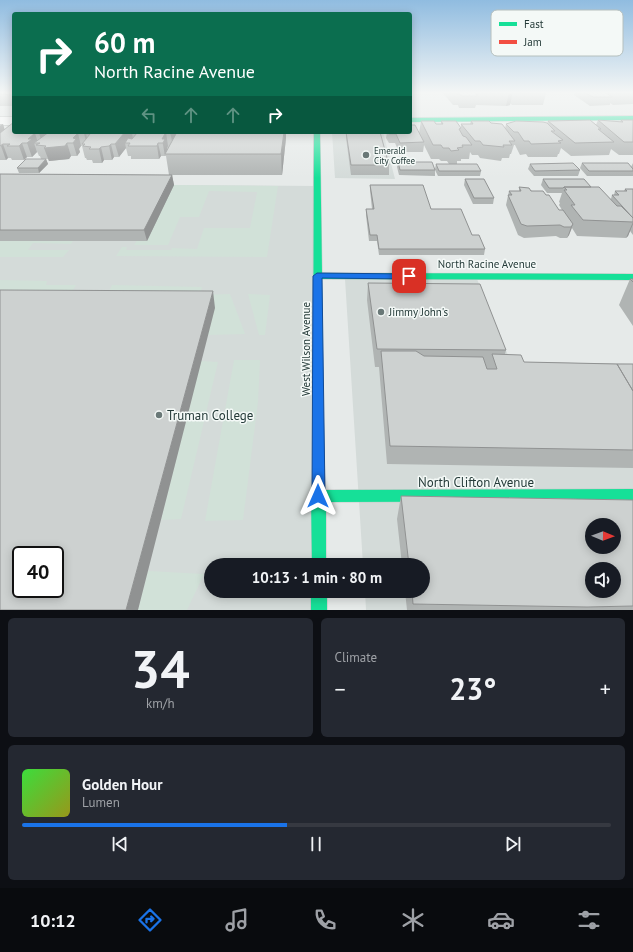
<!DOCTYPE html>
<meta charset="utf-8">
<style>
body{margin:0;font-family:"PT Sans",sans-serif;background:#242831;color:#f1f3f6;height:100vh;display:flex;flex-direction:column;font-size:15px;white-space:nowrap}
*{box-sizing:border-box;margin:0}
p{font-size:13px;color:#9ea1a6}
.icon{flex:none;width:22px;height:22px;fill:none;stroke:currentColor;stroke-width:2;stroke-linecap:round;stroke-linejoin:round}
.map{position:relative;height:610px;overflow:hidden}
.drawer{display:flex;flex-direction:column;gap:8px;padding:8px;background:#0d0f14;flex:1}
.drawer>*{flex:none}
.guide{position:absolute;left:12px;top:12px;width:400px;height:122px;border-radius:4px;box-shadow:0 2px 10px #0003;background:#0b6e4f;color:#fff;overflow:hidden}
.needle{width:26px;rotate:91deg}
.controls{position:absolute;left:585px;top:518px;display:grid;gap:8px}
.controls a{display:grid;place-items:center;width:36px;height:36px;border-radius:50%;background:#171b24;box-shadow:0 2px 10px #0003;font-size:20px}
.speed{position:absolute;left:12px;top:546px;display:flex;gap:8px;font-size:20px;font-weight:700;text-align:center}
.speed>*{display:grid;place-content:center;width:52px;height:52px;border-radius:50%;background:#171b24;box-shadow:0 2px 10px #0003;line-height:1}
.speed .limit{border:2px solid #111;border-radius:6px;background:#fff;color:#111}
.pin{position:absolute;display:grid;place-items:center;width:34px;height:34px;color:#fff;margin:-17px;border-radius:8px;box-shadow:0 2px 6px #0006}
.me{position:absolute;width:44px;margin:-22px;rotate:0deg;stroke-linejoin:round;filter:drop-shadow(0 0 3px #0008)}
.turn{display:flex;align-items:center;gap:14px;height:84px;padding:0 16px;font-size:18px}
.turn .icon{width:52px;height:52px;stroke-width:2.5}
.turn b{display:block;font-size:28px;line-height:34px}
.lanes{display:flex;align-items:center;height:38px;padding:0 16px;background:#0003;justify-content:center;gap:20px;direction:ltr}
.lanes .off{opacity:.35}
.big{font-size:30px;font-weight:700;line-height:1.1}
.drawer .tile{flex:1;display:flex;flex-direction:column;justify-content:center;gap:6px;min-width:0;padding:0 14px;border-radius:6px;background:#242831}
.drawer .dial{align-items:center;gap:0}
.dial b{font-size:52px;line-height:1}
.song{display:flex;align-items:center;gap:12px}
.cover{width:48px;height:48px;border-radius:6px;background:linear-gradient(135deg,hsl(120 70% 55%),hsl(60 70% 35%))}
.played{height:4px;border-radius:2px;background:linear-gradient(90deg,#1a73e8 45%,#363941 45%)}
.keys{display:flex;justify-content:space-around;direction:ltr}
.heat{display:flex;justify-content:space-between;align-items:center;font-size:22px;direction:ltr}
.drawer .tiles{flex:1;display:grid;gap:8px;grid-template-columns:1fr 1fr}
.tile:last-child{grid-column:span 2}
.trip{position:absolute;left:204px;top:558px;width:226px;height:40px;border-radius:20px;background:#171b24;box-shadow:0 2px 10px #0003;font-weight:700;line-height:40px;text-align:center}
.dock{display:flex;height:64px;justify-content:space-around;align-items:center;background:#090b0e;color:#9ea1a6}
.dock .icon{width:28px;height:28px}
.dock .active{color:#1a73e8}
.dock b{font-size:18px;color:#f1f3f6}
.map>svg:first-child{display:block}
.built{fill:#d4dbd9;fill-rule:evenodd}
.green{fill:#d1e1d8}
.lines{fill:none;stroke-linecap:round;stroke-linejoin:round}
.street-casing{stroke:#c3c7c6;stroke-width:2}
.fast-casing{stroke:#c2c7c6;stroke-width:1}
.jam-casing{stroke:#c2c7c6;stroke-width:1}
.street{fill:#fbfcfc;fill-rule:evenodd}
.fast{fill:#16e098;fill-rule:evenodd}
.jam{fill:#f24e42;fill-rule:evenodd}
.wall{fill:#b0b4b3}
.shaded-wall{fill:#909292}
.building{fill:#cdd1d0;stroke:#909292;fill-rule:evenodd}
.route{fill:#1a73e8;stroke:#114b97}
.poi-dot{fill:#697877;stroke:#f4f9f7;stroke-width:1.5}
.labels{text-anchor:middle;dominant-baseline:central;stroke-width:3;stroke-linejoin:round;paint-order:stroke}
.far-poi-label{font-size:9px;fill:#253b39;stroke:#f4f9f7;text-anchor:start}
.street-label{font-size:11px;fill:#253b39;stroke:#f4f9f7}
.poi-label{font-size:11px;fill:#253b39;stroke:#f4f9f7;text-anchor:start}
.near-poi-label{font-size:13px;fill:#253b39;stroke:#f4f9f7;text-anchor:start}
.near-street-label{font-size:13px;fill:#253b39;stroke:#f4f9f7}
.key{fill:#f4f9f7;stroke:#b6c0be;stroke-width:1}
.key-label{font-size:11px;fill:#253b39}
</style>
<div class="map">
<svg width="633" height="610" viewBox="0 0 633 610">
<rect width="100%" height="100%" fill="#e6eae9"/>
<path class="built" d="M332,132H383L395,179L335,178Z
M0,184L317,186L319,565H211V591H319V610H0ZM21,555H55V589H21Z
M345,279H477L514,370H633V610H366L365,591H423V565H363ZM592,525H614V547H592ZM592,569H614V591H592Z"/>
<path class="green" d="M174,185L278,186L267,257L116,256L122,247H127L126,250H171L172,248L197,249L204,228H250L257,192L209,191L199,217H180L168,245H134Z
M0,241H73L71,244L33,243L28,250H69L63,257H0Z
M0,280L47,281L46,285H76L63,308L0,307Z
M112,285L202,287L200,295L230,294L245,334L208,335L101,308Z
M248,294L270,295L265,335H259Z
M234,360H260L258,402L243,520L205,521Z
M201,361L218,362L181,519L161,520Z
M148,571L204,574L187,610H138Z"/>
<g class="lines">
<g class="street-casing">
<path id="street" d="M0,117H14V125H0Z"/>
</g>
<g class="fast-casing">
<path id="fast" d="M633,116V120L410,122V118Z
M314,132H320L322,273L633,274V280L322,279L323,395L322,398L318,399L314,398L313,395Z
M319,484L324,486L325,490L633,489V501L326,502V565H312L311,496L314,486Z
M311,591H327V610H311Z"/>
</g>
<g class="jam-casing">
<path id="jam" d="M318,391L322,392L323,395L325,490L324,494L319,496L314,494L313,490V395L314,392Z"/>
</g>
<use href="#street" class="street"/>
<use href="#fast" class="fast"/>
<use href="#jam" class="jam"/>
</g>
<path class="wall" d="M0,92H14V106H0Z
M410,92L412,94L410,106Z
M442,92H545L546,93L543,105H512L510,103V105L506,106L477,105H476L475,108H459L458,105H453Z
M574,92H633V104L613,105L610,103V105L590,106L574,95Z
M598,120L620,122L621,120H633V155H619L611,149L609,155L571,156L561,148L559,154H558L557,157H528L526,154L520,155L515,145H514L511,154H510L509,158H502L501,161L480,158L478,155H472L470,152L469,159H461V161H457V164L481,171L480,176H438L435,170V176L399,175L397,167L398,162L435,169L436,164H449L447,161H441L439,159H431L424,145L423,152H399L395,143H389L386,138L387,132H410L419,133L421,121L436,124H441V121L461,128V124H470L471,121L491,123L505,129L506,124L547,123L548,121L596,125Z
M0,124H3L4,129L14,132H176V134L286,138L282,175H172L174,185L147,241H0V174L169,175L166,156H161L159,159H131V156H128L126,148L119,157H114L112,160H104L102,163H93L92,160H87L86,158H85L82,146H81L79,149L80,152L77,156H71L69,159L49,161L48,159H46L48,164L39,173H19L17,168L41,159L40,156H39L36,149L37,152L32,157H27L24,160H12L11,158H8L6,160H0Z
M346,132H380L389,165V175H351L346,138Z
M582,163L631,167L633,163V176H587L580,168Z
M530,164L580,170L578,176H534L528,169Z
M465,179L494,198L493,204H473L464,185Z
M543,179L591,187L611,199L612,195H614L615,191H624L625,189H633V235L630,231L628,236L626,238L577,236L572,228L569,235L567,238H560L556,236L524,238L518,235L506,205L509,191H519V187L546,195L559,210H562L559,205L560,203L559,202L562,193H547L541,185Z
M370,185L431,209L472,235L485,249L484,255H379L377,241H369L366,215V209H372L370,190Z
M630,279H633V326L619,305Z
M368,283L506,350L505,354L524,362L633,364V468L387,464L379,367H375L367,300Z
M401,496L633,500V610H407L405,591H423V565H402L397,519Z"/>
<path class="shaded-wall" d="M509,92H513L510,105L506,106Z
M3,124L7,137L0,143V126Z
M40,132H53H44L47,142L43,146L39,133Z
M83,132H93L90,134H86L89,144L87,146L84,133Z
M125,132H135L132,133L133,139L130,143H125L126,148L119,157L115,144Z
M166,132L168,146L167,148L168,152L165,154V156L162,139Z
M170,132H176L177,138L173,146Z
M284,132H286V138L282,175L281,154Z
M35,133L38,143H34L37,152L32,157L27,143L28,139Z
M78,133L81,146L79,149L80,152L77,156L73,143V138Z
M22,143L27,157L24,160L19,146Z
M67,143L71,156L69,159L49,161L44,148Z
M158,143L161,156L159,159L157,146Z
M3,144L8,158L6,160L1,146Z
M111,144L114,157L112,160L109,146Z
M101,147L104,160L102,163L99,149Z
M46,159L48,164L39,173L38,168Z
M172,175L174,185L147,241L144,230Z
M633,222V224L628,236L626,238Z
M573,224L569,235L567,238L571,227Z
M213,291L215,308L138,610H126Z"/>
<path class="building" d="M0,92H14V95L0,94Z
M453,92H478L479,94H476L477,96H461L460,94H455Z
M513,92H545L546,93H515Z
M584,92H605L612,97H593Z
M590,120L601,129H598L614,142L575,143L548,121Z
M598,120L623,122L621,120H633V142H624Z
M421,121H434L436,124H443L441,121H456L461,128L459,129L463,136L466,137L472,145H462L463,147L457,148L459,150L451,151L449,148H443L441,145H433Z
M471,121H489L491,123L502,124L515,141H509L512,145H503L504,147L483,145L480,141H475L461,124H473Z
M516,121L543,122L547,123L555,131H551L563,140L558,141L561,143L531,144L529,141H524L518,132H514L506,124Z
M14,122V132H40L39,133H35L28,139H32L27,143H22L19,146H7L10,144H3L0,146V133Z
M410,125H415L424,142L400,143L396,134H389V132H410Z
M44,132H84V133H78L73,138L76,139L73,143H67L65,146L44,148L46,146L36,145L40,143H34L49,132Z
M88,132H125L115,144H111L109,146L101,147L99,149H89L91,147L83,146L85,144H82L90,134H86Z
M132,132H171H166L162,139H165L163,143H158L157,146H128L130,143H125L128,138L132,139L137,133H132Z
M177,132H284L281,154H165Z
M346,132H380L389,165H351Z
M26,159H46L38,168H17Z
M398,162H432L435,170H400Z
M573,163L580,170L535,171L530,164Z
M582,163H628L633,169V171H589Z
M436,164H477L481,171H439Z
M0,174L172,175L144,230H0Z
M465,179H484L494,198H474Z
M543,179H584L591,187H564L563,188H549Z
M370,185H423L431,209H461L472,235H479L485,249H379L377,235H370L366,209H374Z
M519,187L529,188L531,191H543L546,195H549L559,210H563L573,224L571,227H564L560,225L527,226L521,224L508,195H512L509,191H521Z
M564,187H599L617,206H621L633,218V222L583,220L571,205H575L564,190H567Z
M625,189H633V218L612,195H619L615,191H627Z
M630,279H633V282Z
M368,283L480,284L506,350L377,349Z
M0,290L213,291L126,610H0ZM21,555H55V589H21Z
M381,351H416L424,356L483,357L487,369H497L492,354L521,355L524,362L617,364L633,391V450L390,446Z
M617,364H633V391Z
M401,496L633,500V606L587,607L413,604L412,591H423V565H409ZM592,525H614V547H592ZM592,569H614V591H592Z"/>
<linearGradient id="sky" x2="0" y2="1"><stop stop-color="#90bce0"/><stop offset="0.52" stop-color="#f4f6f5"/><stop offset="1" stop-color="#f4f6f5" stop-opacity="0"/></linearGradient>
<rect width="633" height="178" fill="url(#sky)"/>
<path class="route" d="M317,273L409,274L413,276L409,279L322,278L325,496L323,500L318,502L314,500L312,496L313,276Z"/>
<g class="poi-dot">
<circle cx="366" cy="155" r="4"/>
<circle cx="381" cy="312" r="4"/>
<circle cx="159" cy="415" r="4"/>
</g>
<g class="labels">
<g class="far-poi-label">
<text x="374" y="150">Emerald<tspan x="374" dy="10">City Coffee</tspan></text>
</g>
<g class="street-label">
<text x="487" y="264">North Racine Avenue</text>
<text transform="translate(306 349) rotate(-90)">West Wilson Avenue</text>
</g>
<g class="poi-label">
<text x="389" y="312">Jimmy John's</text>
</g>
<g class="near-poi-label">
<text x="167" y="415">Truman College</text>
</g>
<g class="near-street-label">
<text x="476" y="482">North Clifton Avenue</text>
</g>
</g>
<rect x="491" y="10" width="132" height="46" rx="6" class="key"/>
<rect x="499" y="22" width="18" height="4" fill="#16e098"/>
<rect x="499" y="40" width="18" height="4" fill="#f24e42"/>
<g class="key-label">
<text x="524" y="28">Fast</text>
<text x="524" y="46">Jam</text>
</g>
</svg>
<div class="controls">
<a><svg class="needle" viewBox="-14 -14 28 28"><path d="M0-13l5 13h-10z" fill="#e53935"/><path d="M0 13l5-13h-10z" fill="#9ea1a6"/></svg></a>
<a><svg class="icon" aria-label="sound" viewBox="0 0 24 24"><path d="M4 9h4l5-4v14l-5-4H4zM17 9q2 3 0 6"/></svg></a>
</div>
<div class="speed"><div class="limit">40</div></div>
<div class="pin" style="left:409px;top:276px;background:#d93025"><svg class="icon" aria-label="arrive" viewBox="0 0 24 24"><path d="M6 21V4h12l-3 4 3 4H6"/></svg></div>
<svg class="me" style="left:318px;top:496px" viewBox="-20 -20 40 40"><path d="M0-17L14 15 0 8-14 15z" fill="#1a73e8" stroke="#fff" stroke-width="4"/></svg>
<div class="trip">10:13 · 1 min · 80 m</div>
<div class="guide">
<div class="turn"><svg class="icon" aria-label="right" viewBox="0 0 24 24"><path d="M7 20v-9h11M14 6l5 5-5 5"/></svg><div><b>60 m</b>North Racine Avenue</div></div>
<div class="lanes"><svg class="icon off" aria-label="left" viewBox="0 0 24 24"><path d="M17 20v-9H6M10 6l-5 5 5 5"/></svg><svg class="icon off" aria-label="ahead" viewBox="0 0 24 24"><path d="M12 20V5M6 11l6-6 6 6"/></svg><svg class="icon off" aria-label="ahead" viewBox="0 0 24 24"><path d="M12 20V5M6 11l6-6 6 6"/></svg><svg class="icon" aria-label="right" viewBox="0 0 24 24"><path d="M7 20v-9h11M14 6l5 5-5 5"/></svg></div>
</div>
</div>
<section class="drawer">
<div class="tiles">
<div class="tile dial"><b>34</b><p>km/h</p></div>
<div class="tile"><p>Climate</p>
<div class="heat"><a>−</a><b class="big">23°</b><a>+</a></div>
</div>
<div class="tile">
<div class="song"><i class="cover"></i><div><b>Golden Hour</b><p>Lumen</p></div></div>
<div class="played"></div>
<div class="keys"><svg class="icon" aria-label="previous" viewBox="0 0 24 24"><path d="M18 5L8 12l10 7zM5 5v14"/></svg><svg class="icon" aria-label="pause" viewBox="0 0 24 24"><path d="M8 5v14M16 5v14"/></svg><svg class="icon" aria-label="next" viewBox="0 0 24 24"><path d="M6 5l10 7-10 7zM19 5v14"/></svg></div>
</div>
</div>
</section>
<nav class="dock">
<b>10:12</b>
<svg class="icon active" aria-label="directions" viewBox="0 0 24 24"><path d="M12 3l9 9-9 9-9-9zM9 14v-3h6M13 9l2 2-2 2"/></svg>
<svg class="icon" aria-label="music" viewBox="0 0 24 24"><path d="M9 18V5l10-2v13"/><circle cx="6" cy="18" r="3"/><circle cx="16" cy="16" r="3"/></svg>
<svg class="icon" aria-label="phone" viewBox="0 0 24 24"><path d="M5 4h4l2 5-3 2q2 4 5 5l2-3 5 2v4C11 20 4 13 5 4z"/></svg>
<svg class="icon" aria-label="climate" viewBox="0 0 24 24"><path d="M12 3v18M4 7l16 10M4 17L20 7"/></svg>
<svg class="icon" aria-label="car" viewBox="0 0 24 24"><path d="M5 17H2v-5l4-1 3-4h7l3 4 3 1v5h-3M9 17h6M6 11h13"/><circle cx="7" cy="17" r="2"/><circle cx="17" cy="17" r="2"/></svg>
<svg class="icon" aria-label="filters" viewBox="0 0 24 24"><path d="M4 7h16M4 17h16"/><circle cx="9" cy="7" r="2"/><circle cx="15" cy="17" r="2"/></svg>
</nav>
